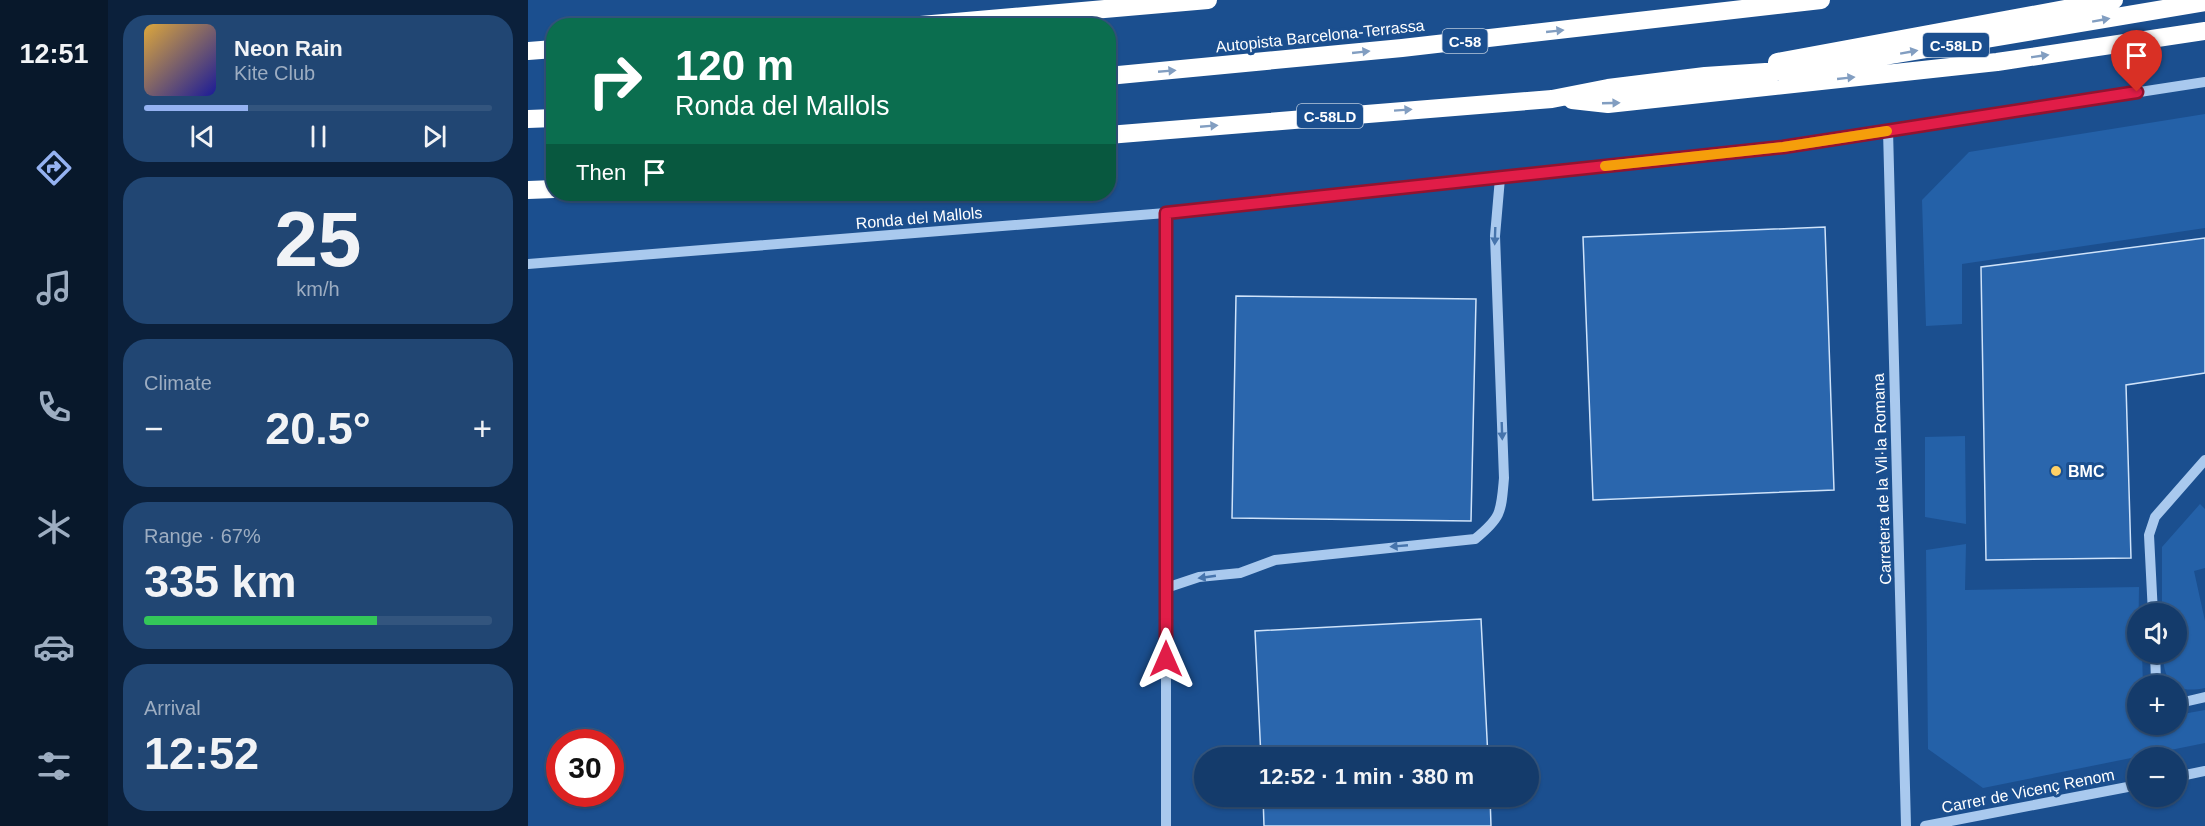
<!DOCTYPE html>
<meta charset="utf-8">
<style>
body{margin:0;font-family:Helvetica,sans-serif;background:#214673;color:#f1f3f6;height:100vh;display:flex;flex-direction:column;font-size:22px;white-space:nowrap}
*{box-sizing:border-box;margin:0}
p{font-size:20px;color:#9dadc1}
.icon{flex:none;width:33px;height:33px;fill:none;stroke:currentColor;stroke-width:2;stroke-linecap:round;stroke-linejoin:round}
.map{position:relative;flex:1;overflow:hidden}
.drawer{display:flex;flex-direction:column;gap:15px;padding:15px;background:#0b203b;width:420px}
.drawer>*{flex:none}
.banner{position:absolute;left:18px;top:18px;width:570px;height:183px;border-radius:24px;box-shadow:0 2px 4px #0004,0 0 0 2px #33557e;background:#0b6e4f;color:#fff;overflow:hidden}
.tools{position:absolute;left:1599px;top:603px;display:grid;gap:12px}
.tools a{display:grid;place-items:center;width:60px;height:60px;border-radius:50%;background:#143b6b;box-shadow:0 2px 4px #0004,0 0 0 2px #33557e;font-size:30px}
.speed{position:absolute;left:18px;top:729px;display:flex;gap:12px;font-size:30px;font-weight:700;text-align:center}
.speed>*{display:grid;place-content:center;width:78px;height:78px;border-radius:50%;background:#143b6b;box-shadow:0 2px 4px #0004,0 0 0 2px #33557e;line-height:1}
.speed .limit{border:9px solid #d22;background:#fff;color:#111}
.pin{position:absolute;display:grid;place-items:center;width:51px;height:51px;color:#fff;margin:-62px -26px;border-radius:50% 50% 50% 0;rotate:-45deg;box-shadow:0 0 6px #0007}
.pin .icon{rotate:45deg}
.me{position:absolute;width:66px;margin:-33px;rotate:0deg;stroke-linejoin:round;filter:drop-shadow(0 0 4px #0008)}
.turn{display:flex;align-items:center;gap:21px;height:126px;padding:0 30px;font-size:27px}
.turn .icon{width:78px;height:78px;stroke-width:2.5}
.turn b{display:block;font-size:42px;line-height:51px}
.then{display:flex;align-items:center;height:57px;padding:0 30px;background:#0003;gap:12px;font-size:22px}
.big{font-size:45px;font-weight:700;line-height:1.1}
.drawer .widget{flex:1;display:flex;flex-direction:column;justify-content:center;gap:9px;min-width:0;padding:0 21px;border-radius:24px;background:#214673}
.drawer .dial{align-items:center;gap:0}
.dial b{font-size:78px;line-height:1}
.song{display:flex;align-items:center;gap:18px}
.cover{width:72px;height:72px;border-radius:9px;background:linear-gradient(135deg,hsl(40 70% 55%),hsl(240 70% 35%))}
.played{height:6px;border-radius:3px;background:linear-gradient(90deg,#95b2f1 30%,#33557e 30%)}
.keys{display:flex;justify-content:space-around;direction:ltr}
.heat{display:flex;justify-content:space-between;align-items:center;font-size:33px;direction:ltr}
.charge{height:9px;border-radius:4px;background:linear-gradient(90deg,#34c759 67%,#33557e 0)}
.trip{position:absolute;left:666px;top:747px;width:345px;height:60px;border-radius:30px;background:#143b6b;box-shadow:0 2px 4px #0004,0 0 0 2px #33557e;font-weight:700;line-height:60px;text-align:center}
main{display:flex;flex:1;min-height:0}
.tabs{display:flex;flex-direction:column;width:108px;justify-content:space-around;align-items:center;background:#08182b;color:#9dadc1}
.tabs .icon{width:42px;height:42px}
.tabs .active{color:#95b2f1}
.tabs b{font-size:27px;color:#f1f3f6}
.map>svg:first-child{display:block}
.green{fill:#2461a8}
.building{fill:#2a66ad;stroke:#cfe3fa;stroke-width:1.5}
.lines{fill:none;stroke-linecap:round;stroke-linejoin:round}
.minor{stroke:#a9c9ee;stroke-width:10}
.highway{stroke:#fff;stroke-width:18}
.oneway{fill:#829ec1}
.oneway2{fill:#4674ac}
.route-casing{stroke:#92132f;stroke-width:15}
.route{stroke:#e11d48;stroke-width:10}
.slow{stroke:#f59e0b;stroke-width:10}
.poi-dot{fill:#ffd166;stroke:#1b4f8f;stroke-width:2}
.labels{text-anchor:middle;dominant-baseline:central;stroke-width:6;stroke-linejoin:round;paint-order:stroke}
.shield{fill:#1b4f8f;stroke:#bbcadd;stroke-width:1.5}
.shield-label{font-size:15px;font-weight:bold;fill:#fff}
.street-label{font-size:16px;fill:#fff;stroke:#1b4f8f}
.poi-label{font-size:16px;font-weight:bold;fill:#fff;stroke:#1b4f8f;text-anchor:start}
</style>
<main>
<nav class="tabs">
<b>12:51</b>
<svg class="icon active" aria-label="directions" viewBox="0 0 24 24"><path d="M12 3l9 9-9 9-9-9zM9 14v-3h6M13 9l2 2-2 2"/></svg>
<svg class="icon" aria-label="music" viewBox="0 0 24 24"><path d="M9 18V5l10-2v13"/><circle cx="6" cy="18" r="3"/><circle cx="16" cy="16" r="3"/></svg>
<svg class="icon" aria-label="phone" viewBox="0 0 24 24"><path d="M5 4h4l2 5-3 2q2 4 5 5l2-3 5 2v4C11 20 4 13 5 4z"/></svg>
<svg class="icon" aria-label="climate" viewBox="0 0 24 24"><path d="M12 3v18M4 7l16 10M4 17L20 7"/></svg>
<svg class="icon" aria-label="car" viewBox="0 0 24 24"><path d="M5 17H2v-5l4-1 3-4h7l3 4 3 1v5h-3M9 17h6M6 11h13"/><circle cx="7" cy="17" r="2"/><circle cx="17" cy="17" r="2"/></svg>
<svg class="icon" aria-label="filters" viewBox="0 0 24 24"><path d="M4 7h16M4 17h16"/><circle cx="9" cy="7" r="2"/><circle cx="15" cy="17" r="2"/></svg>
</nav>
<section class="drawer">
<div class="widget">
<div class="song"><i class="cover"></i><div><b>Neon Rain</b><p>Kite Club</p></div></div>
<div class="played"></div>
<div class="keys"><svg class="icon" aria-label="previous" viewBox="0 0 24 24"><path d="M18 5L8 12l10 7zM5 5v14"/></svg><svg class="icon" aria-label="pause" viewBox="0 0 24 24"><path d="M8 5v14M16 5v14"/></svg><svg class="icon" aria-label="next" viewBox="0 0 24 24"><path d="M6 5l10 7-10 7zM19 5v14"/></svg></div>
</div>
<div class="widget dial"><b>25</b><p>km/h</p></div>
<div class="widget"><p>Climate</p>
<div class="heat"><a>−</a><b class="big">20.5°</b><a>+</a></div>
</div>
<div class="widget"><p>Range · 67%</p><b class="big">335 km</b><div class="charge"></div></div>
<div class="widget"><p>Arrival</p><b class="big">12:52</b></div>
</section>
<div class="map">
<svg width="1677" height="826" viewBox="0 0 1677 826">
<rect width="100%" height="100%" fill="#1b4f8f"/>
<path class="green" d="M1677,114V228L1434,264V324L1398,326L1394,200L1441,152Z
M1437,436L1438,524L1397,517V437Z
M1672,504L1677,509V568L1666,571L1677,621V688C1648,694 1635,683 1635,653L1648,652V614L1634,613V547Z
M1438,544L1437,590L1611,587L1610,652L1614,653L1615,685L1610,686V724H1648L1649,715L1677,710V743L1455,788L1400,749L1398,550Z"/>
<path class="building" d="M1297,227L1306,490L1065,500L1055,237Z
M1677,238V373L1598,385L1603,558L1458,560L1453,267Z
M708,296L948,299L943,521L704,518Z
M953,619L960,758H733L727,631Z
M735,796H962L963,826H736Z"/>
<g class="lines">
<path class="minor" d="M1360,130L1378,826
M638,213V826
M0,264L700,208L1255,147L1677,82
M638,588L671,577L712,573L747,560L947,539C974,517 973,512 976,478L967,236L972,178
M1625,614L1621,535L1627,517L1677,460
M1627,652L1628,682L1631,686
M1648,699L1656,702L1677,697
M1648,777L1677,771
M1397,826L1610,785"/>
<path class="highway" d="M381,26L680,0
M0,51L26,49
M1249,62L1586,0
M580,76L874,48L1293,0
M1044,100L1080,104L1469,62L1677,31
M0,119L26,118
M580,135L1024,99L1080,88L1177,76L1280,69L1677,2
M0,190L26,189"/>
</g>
<defs><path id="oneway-solid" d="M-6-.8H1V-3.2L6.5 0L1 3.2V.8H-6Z" transform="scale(1.5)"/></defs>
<g class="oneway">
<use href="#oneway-solid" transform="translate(1573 20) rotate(-10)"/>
<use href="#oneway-solid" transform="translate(1027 31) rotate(-6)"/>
<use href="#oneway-solid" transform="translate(833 52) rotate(-6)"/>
<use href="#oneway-solid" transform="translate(1381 52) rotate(-10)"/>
<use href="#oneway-solid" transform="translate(1512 56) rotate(-8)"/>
<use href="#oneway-solid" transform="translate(639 71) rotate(-5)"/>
<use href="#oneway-solid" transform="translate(1318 78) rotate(-6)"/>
<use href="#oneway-solid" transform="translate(1083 103) rotate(-2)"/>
<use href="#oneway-solid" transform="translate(875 110) rotate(-4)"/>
<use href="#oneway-solid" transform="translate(681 126) rotate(-5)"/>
</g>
<g class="oneway2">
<use href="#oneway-solid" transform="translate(967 236) rotate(92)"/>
<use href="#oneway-solid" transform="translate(974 431) rotate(88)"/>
<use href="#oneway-solid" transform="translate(871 546) rotate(175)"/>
<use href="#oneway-solid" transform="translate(679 577) rotate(172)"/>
</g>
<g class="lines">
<g class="route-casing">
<path id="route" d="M638,659V213L1255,147L1609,92"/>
</g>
<use href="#route" class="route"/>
<path class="slow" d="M1077,166L1255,147L1359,131"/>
</g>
<circle class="poi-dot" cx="1528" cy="471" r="6"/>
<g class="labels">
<g class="shield">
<rect x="914.5" y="29" width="45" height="24" rx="4.5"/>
<rect x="1395" y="33" width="66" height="24" rx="4.5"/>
<rect x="769" y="104" width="66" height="24" rx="4.5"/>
</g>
<g class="shield-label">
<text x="937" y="41">C-58</text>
<text x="1428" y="45">C-58LD</text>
<text x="802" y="116">C-58LD</text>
</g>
<g class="street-label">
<text transform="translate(792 36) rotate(-6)">Autopista Barcelona-Terrassa</text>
<text transform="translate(391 218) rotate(-5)">Ronda del Mallols</text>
<text transform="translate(1354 479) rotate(-92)">Carretera de la Vil·la Romana</text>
<text transform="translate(1500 791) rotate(-11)">Carrer de Vicenç Renom</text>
</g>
<g class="poi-label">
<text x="1540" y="471">BMC</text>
</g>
</g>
</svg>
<div class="tools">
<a><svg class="icon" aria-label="sound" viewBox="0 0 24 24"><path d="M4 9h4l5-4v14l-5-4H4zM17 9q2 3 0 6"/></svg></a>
<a>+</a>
<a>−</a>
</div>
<div class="speed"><div class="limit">30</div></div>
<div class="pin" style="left:1609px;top:92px;background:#d93025"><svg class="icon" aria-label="arrive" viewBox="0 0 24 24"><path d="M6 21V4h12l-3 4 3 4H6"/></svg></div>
<svg class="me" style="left:638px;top:659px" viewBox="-20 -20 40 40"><path d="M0-17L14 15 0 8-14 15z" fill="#e11d48" stroke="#fff" stroke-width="4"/></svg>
<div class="trip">12:52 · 1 min · 380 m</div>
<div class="banner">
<div class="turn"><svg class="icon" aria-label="right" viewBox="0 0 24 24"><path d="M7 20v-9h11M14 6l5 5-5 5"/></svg><div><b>120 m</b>Ronda del Mallols</div></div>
<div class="then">Then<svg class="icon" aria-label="arrive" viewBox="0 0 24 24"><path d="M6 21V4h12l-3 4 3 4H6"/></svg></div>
</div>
</div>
</main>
